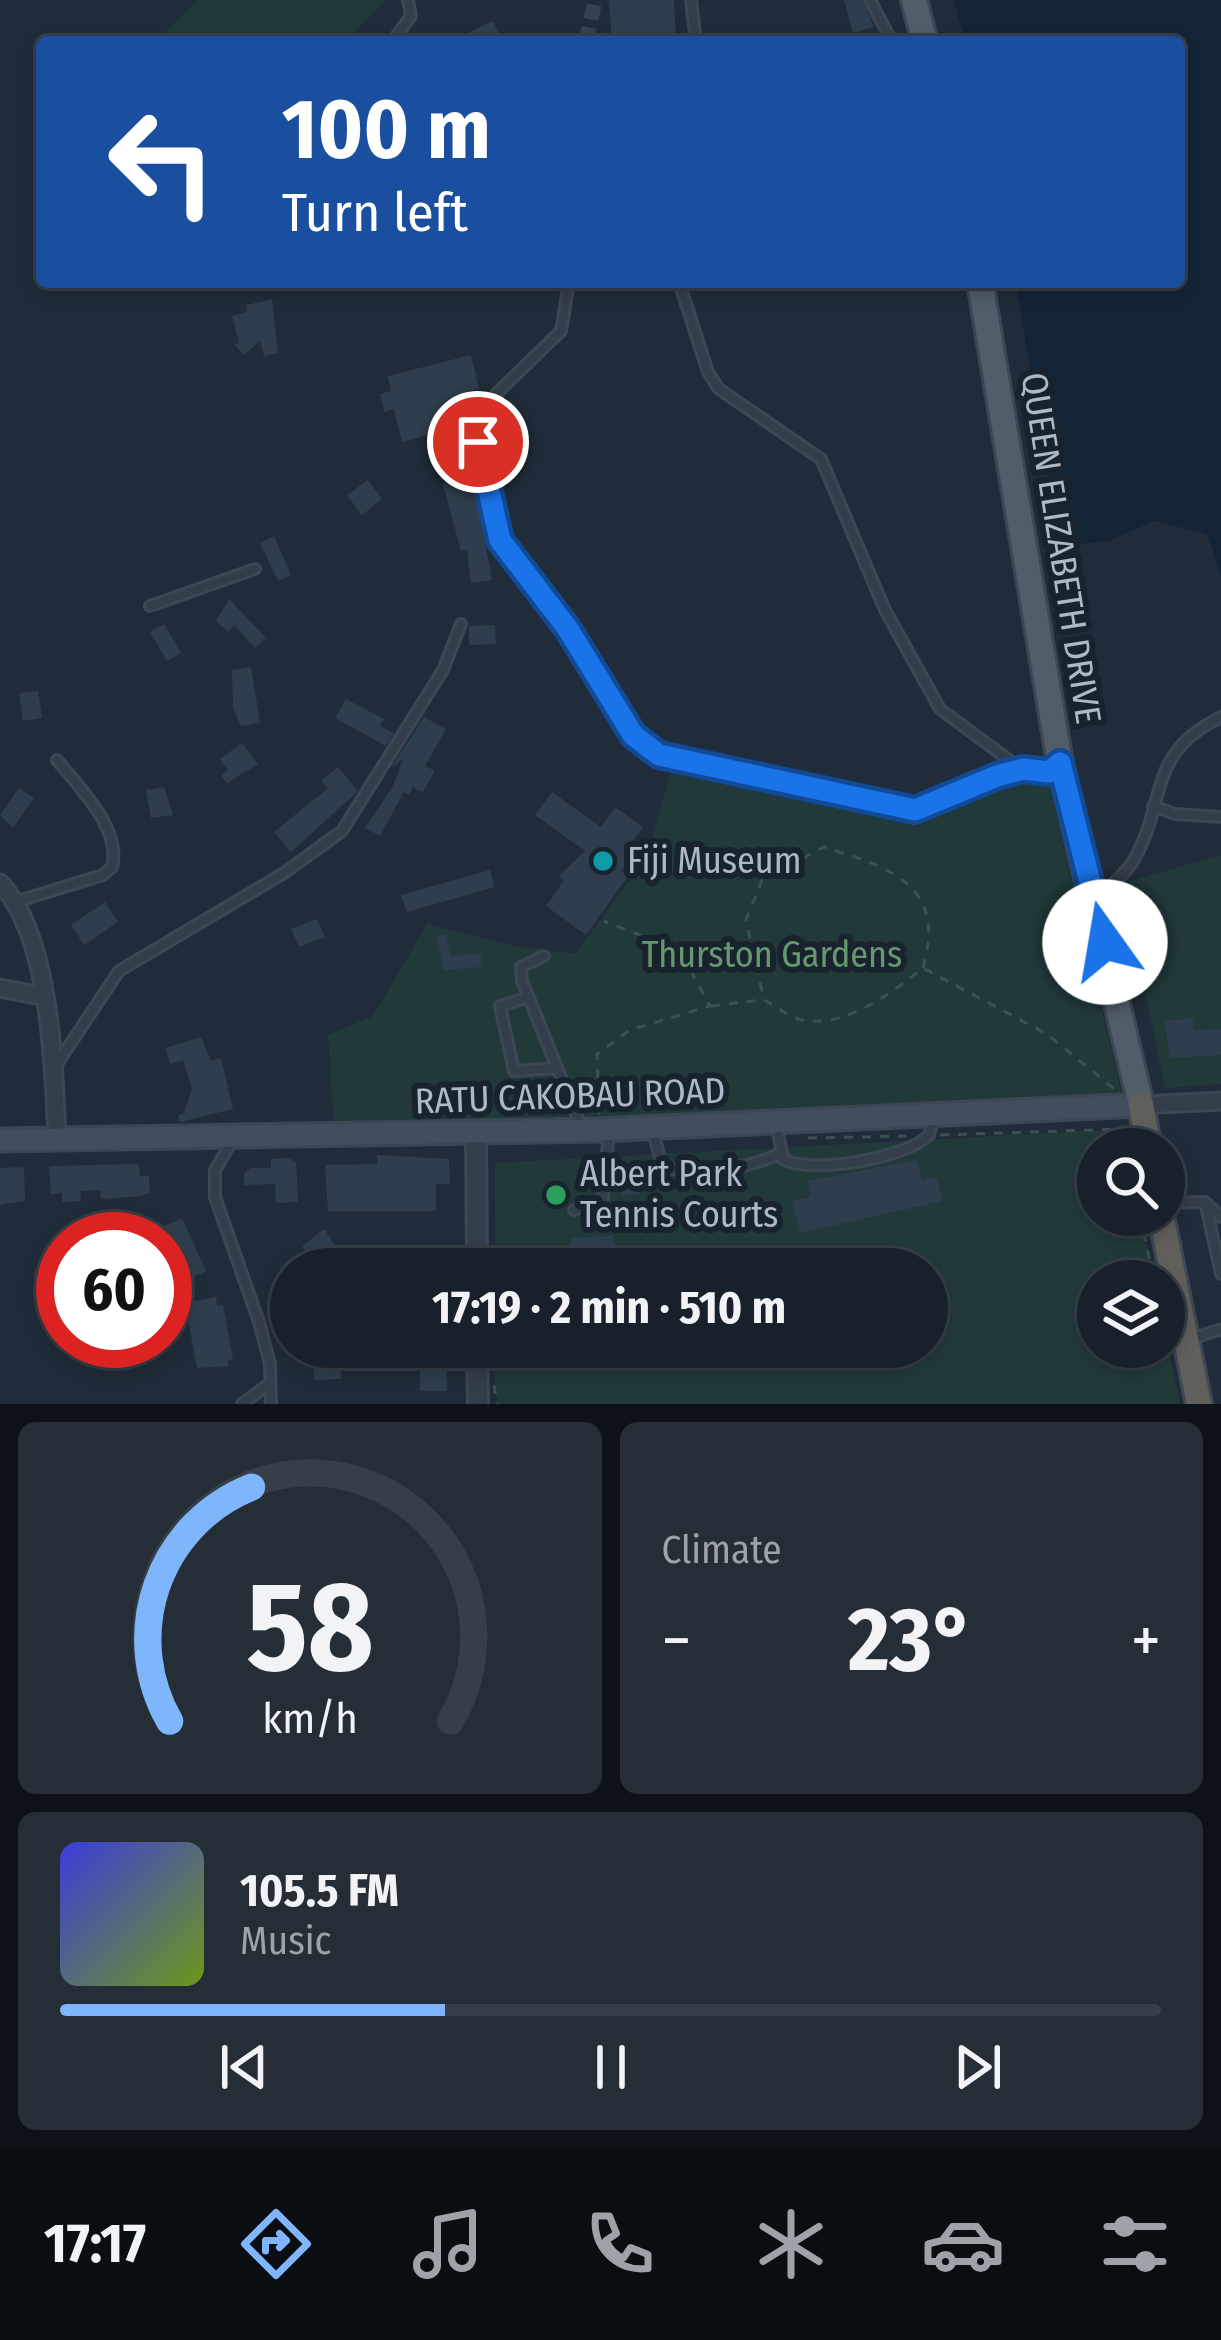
<!DOCTYPE html>
<meta charset="utf-8">
<style>
body{margin:0;font-family:"Fira Sans Condensed",sans-serif;background:#252e37;color:#f1f3f6;height:100vh;display:flex;flex-direction:column;font-size:45px;white-space:nowrap}
*{box-sizing:border-box;margin:0}
p{font-size:39px;color:#9fa3a9}
.icon{flex:none;width:66px;height:66px;fill:none;stroke:currentColor;stroke-width:2;stroke-linecap:round;stroke-linejoin:round}
.map{position:relative;height:1404px;overflow:hidden}
.details{display:flex;flex-direction:column;gap:18px;padding:18px;background:#0d1218;flex:1}
.details>*{flex:none}
.top-card{position:absolute;left:36px;top:36px;width:1149px;height:252px;border-radius:12px;box-shadow:0 6px 18px #0003,0 0 0 3px #363e47;background:#1a4fa0;color:#fff;overflow:hidden}
.controls{position:absolute;left:1077px;top:1128px;display:grid;gap:24px}
.controls a{display:grid;place-items:center;width:108px;height:108px;border-radius:50%;background:#18212b;box-shadow:0 6px 18px #0003,0 0 0 3px #363e47;font-size:60px}
.speed{position:absolute;left:36px;top:1212px;display:flex;gap:24px;font-size:60px;font-weight:700;text-align:center}
.speed>*{display:grid;place-content:center;width:156px;height:156px;border-radius:50%;background:#18212b;box-shadow:0 6px 18px #0003,0 0 0 3px #363e47;line-height:1}
.speed .limit{border:18px solid #d22;background:#fff;color:#111}
.pin{position:absolute;display:grid;place-items:center;width:102px;height:102px;color:#fff;margin:-51px;border:6px solid #fff;border-radius:50%;box-shadow:0 3px 12px #0007}
.me{position:absolute;width:132px;margin:-66px;rotate:347deg;stroke-linejoin:round;filter:drop-shadow(0 0 9px #0008)}
.turn{display:flex;align-items:center;gap:42px;height:252px;padding:0 48px;font-size:54px}
.turn .icon{width:156px;height:156px;stroke-width:2.5}
.turn b{display:block;font-size:84px;line-height:102px}
.big{font-size:90px;font-weight:700;line-height:1.1}
.details .widget{flex:1;display:flex;flex-direction:column;justify-content:center;gap:18px;min-width:0;padding:0 42px;border-radius:18px;background:#252e37}
.details .dial{align-items:center;gap:0}
.dial svg{height:312px;overflow:visible;fill:none;stroke:#363e47;stroke-width:7;stroke-linecap:round;text-anchor:middle}
.dial text{fill:#f1f3f6;stroke:none}
.song{display:flex;align-items:center;gap:36px}
.cover{width:144px;height:144px;border-radius:18px;background:linear-gradient(135deg,hsl(240 70% 55%),hsl(80 70% 35%))}
.played{height:12px;border-radius:6px;background:linear-gradient(90deg,#7eb5fb 35%,#363e47 35%)}
.keys{display:flex;justify-content:space-around;direction:ltr}
.heat{display:flex;justify-content:space-between;align-items:center;font-size:66px;direction:ltr}
.details .tiles{flex:1;display:grid;gap:18px;grid-template-columns:1fr 1fr}
.widget:last-child{grid-column:span 2}
.trip{position:absolute;left:270px;top:1248px;width:678px;height:120px;border-radius:60px;background:#18212b;box-shadow:0 6px 18px #0003,0 0 0 3px #363e47;font-weight:700;line-height:120px;text-align:center}
.tab-bar{display:flex;height:192px;justify-content:space-around;align-items:center;background:#0a0d11;color:#9fa3a9}
.tab-bar .icon{width:84px;height:84px}
.tab-bar .active{color:#7eb5fb}
.tab-bar b{font-size:54px;color:#f1f3f6}
.map>svg:first-child{display:block}
.green{fill:#22393a}
.water{fill:#142437}
.building{fill:#2f3e4e}
.lines{fill:none;stroke-linecap:round;stroke-linejoin:round}
.minor-tunnel{stroke:#35414e;stroke-width:15;stroke-dasharray:15 8;stroke-linecap:butt}
.service-casing{stroke:#3d4753;stroke-width:14}
.minor-casing{stroke:#3d4753;stroke-width:21}
.tertiary-casing{stroke:#3d4753;stroke-width:24}
.secondary-casing{stroke:#3d4753;stroke-width:27}
.primary-casing{stroke:#3d4753;stroke-width:30}
.trunk-casing{stroke:#3e4954;stroke-width:30}
.path{stroke:#3b5253;stroke-width:3;stroke-dasharray:9 9;stroke-linecap:butt}
.service{stroke:#343e4a;stroke-width:8}
.minor{stroke:#343e4a;stroke-width:15}
.tertiary{stroke:#343e4a;stroke-width:18}
.secondary{stroke:#424d5d;stroke-width:21}
.primary{stroke:#525d6a;stroke-width:24}
.trunk{stroke:#61605d;stroke-width:24}
.route-casing{stroke:#114b97;stroke-width:30}
.route{stroke:#1a73e8;stroke-width:21}
.culture-dot{fill:#0f9aa8;stroke:#19232e;stroke-width:4.5}
.leisure-dot{fill:#2e9e5b;stroke:#19232e;stroke-width:4.5}
.labels{text-anchor:middle;dominant-baseline:central;stroke-width:12;stroke-linejoin:round;paint-order:stroke}
.street-label{font-size:36px;fill:#aeb9c6;stroke:#19232e}
.poi-label{font-size:36px;fill:#aeb9c6;stroke:#19232e;text-anchor:start}
.park-label{font-size:36px;fill:#65986e;stroke:#19232e}
</style>
<div class="map">
<svg width="1221" height="1404" viewBox="0 0 1221 1404">
<rect width="100%" height="100%" fill="#202c39"/>
<path class="green" d="M198,0H387L343,42H163L159,38Z
M670,773L919,826L998,784L1048,779L1122,1096L334,1128L328,1035L373,1016L427,924L515,946L575,954L648,855Z
M1221,855V1084L1165,1088L1123,883Z
M1122,1129L1126,1149H1098V1215H1140L1154,1281H1098V1347H1164V1328L1180,1404H497L492,1347H927V1269H495V1163Z"/>
<path class="water" d="M953,0H1221V576L1207,534L1155,521L1108,541L1062,546L1015,282H1179V42H966Z"/>
<path class="building" d="M609,0H674L676,42H612Z
M844,0H862L874,27L853,33Z
M493,21L499,34L492,42H466L463,35Z
M272,299L278,353L264,356L260,341L244,355L234,344L239,343L232,316L247,312L246,305Z
M471,355L479,389L469,391L476,422L449,428L453,445L431,450L428,435L402,442L394,409L384,412L380,394L391,391L388,376Z
M473,477L492,580L471,583L467,550L461,551L443,484Z
M368,480L382,499L362,515L347,495Z
M274,536L291,575L278,581L260,543Z
M229,599L266,638L255,648L234,625L228,632L216,621Z
M164,624L181,653L167,661L150,632Z
M495,625L496,644L469,645V626Z
M251,667L260,723L241,726L233,708L232,670Z
M38,691L42,718L23,721L19,693Z
M346,699L384,719L380,726L394,733L386,746L335,718Z
M424,717L446,729L425,766L435,771L423,792L413,787L409,795L404,792L380,836L365,828L393,786L403,759L391,768Z
M242,743L258,764L227,783L221,776L228,770L220,759Z
M338,767L358,791L291,852L274,832L328,788L321,780Z
M164,787L173,815L151,818L146,790Z
M19,788L34,798L13,828L0,815Z
M552,792L601,827L615,807L643,827L624,854L630,858L621,871L628,876L586,935L546,906L564,880L559,876L585,851L535,815Z
M490,870L495,887L407,912L401,895Z
M105,902L118,922L84,945L71,925Z
M317,919L325,937L299,947L291,929Z
M446,934L451,956L481,954L482,967L444,970L436,936Z
M1193,1019V1030L1221,1029V1055L1170,1058L1164,1020Z
M201,1037L211,1061L221,1058L233,1109L180,1122L178,1115L184,1113L192,1089L183,1060L170,1064L165,1048Z
M377,1155L449,1159L450,1184H436V1211H328L325,1165L377,1164Z
M289,1158L296,1162L298,1202L276,1203L275,1184L244,1185V1173L251,1168H271V1159Z
M917,1160L922,1180L937,1177L942,1201L800,1233L792,1201L811,1197L807,1181Z
M622,1161H638L639,1194L622,1195Z
M139,1164L140,1176H149L150,1193L141,1196L101,1199L100,1190L80,1191L81,1201L62,1202V1193L51,1194L49,1166Z
M24,1167L25,1201L0,1205V1168Z
M182,1218L206,1271L178,1284L165,1256V1239H157L154,1231Z
M324,1229L345,1260L331,1269H318L302,1246Z
M613,1236L614,1269H572L571,1238Z
M216,1297L217,1306L223,1305L233,1359L227,1360L229,1366L197,1368L185,1303Z
M419,1347H446L447,1391H420Z
M340,1348L341,1379L314,1380L313,1349Z"/>
<g class="lines">
<path class="minor-tunnel" d="M586,42L595,0"/>
<g class="service-casing">
<path id="service" d="M691,0L696,42
M870,0L892,42
M392,42L411,16L408,0
M569,282L561,331L496,394L478,442L500,540L568,629L633,735L659,755L915,810L997,776L1054,768
M679,282L708,372L719,389L821,459L885,610L940,709L1021,769
M150,606L255,569
M1153,806L1175,814L1221,817
M1096,900C1109,887 1127,873 1135,858C1168,798 1146,754 1221,717
M15,902L103,875L112,867C122,829 79,787 57,760
M544,956L521,967L522,981L582,1129
M529,997L500,1006L514,1071L557,1068
M55,1067L119,971L284,873L342,831L443,670L461,624
M777,1127L783,1159C810,1175 907,1158 929,1135L934,1116
M652,1129L663,1168C704,1174 741,1171 779,1154
M234,1138L215,1170V1197L259,1322L270,1364L271,1404
M1205,1202L1221,1274
M1164,1203L1205,1202L1221,1217
M574,1210L603,1199L609,1131
M1189,1340L1221,1329
M242,1404L270,1383"/>
</g>
<g class="minor-casing">
<path id="minor" d="M0,883C51,935 54,1070 57,1139
M0,988L42,996
M1141,1105L1221,1101"/>
</g>
<g class="tertiary-casing">
<path id="tertiary" d="M476,1132L477,1269
M477,1347L478,1404"/>
</g>
<g class="secondary-casing">
<path id="secondary" d="M0,1140L599,1130L1141,1105"/>
</g>
<g class="primary-casing">
<path id="primary" d="M914,0L925,42
M980,282L1060,763L1141,1105"/>
</g>
<g class="trunk-casing">
<path id="trunk" d="M1141,1105L1149,1149
M1161,1215L1199,1404"/>
</g>
<path class="path" d="M923,968C947,886 892,868 824,847L762,880L746,920L764,1000C775,1006 788,1016 799,1019C842,1031 893,992 923,968L1047,1034L1114,1089
M711,1006L761,1000
M599,1114L597,1054L630,1030L710,1006L680,951L604,921
M940,1135L1122,1129L1126,1149
M808,1138L906,1136
M1140,1215L1154,1281
M494,1385L497,1404"/>
<use href="#service" class="service"/>
<use href="#minor" class="minor"/>
<use href="#tertiary" class="tertiary"/>
<use href="#secondary" class="secondary"/>
<use href="#primary" class="primary"/>
<use href="#trunk" class="trunk"/>
</g>
<g class="lines">
<g class="route-casing">
<path id="route" d="M478,442L500,540L568,629L633,735L659,755L915,810L997,776L1023,769L1049,772L1060,763L1105,942"/>
</g>
<use href="#route" class="route"/>
</g>
<circle class="culture-dot" cx="603" cy="861" r="12"/>
<circle class="leisure-dot" cx="556" cy="1195" r="12"/>
<g class="labels">
<g class="street-label">
<text transform="translate(1061 548) rotate(81)">QUEEN ELIZABETH DRIVE</text>
<text transform="translate(570 1096) rotate(-2)">RATU CAKOBAU ROAD</text>
</g>
<g class="poi-label">
<text x="627" y="861">Fiji Museum</text>
<text x="580" y="1174">Albert Park<tspan x="580" dy="41">Tennis Courts</tspan></text>
</g>
<g class="park-label">
<text x="772" y="955">Thurston Gardens</text>
</g>
</g>
</svg>
<div class="controls">
<a><svg class="icon" aria-label="search" viewBox="0 0 24 24"><circle cx="10" cy="10" r="6"/><path d="M15 15l6 6"/></svg></a>
<a><svg class="icon" aria-label="layers" viewBox="0 0 24 24"><path d="M12 4l9 5-9 5-9-5zM3 14l9 5 9-5"/></svg></a>
</div>
<div class="speed"><div class="limit">60</div></div>
<div class="pin" style="left:478px;top:442px;background:#d93025"><svg class="icon" aria-label="arrive" viewBox="0 0 24 24"><path d="M6 21V4h12l-3 4 3 4H6"/></svg></div>
<svg class="me" style="left:1105px;top:942px" viewBox="-20 -20 40 40"><circle r="19" fill="#fff"/><path d="M0-13L10 11 0 6-10 11z" fill="#1a73e8"/></svg>
<div class="trip">17:19 · 2 min · 510 m</div>
<div class="top-card">
<div class="turn"><svg class="icon" aria-label="left" viewBox="0 0 24 24"><path d="M17 20v-9H6M10 6l-5 5 5 5"/></svg><div><b>100 m</b>Turn left</div></div>
</div>
</div>
<section class="details">
<div class="tiles">
<div class="widget dial"><svg viewBox="0 0 100 80">
<path d="M14 69A42 42 0 1 1 86 69"/>
<path d="M14 69A42 42 0 0 1 35 9" stroke="#7eb5fb"/>
<text x="50" y="56" font-size="32" font-weight="700">58</text>
<text x="50" y="72" font-size="11">km/h</text>
</svg></div>
<div class="widget"><p>Climate</p>
<div class="heat"><a>−</a><b class="big">23°</b><a>+</a></div>
</div>
<div class="widget">
<div class="song"><i class="cover"></i><div><b>105.5 FM</b><p>Music</p></div></div>
<div class="played"></div>
<div class="keys"><svg class="icon" aria-label="previous" viewBox="0 0 24 24"><path d="M18 5L8 12l10 7zM5 5v14"/></svg><svg class="icon" aria-label="pause" viewBox="0 0 24 24"><path d="M8 5v14M16 5v14"/></svg><svg class="icon" aria-label="next" viewBox="0 0 24 24"><path d="M6 5l10 7-10 7zM19 5v14"/></svg></div>
</div>
</div>
</section>
<nav class="tab-bar">
<b>17:17</b>
<svg class="icon active" aria-label="directions" viewBox="0 0 24 24"><path d="M12 3l9 9-9 9-9-9zM9 14v-3h6M13 9l2 2-2 2"/></svg>
<svg class="icon" aria-label="music" viewBox="0 0 24 24"><path d="M9 18V5l10-2v13"/><circle cx="6" cy="18" r="3"/><circle cx="16" cy="16" r="3"/></svg>
<svg class="icon" aria-label="phone" viewBox="0 0 24 24"><path d="M5 4h4l2 5-3 2q2 4 5 5l2-3 5 2v4C11 20 4 13 5 4z"/></svg>
<svg class="icon" aria-label="climate" viewBox="0 0 24 24"><path d="M12 3v18M4 7l16 10M4 17L20 7"/></svg>
<svg class="icon" aria-label="car" viewBox="0 0 24 24"><path d="M5 17H2v-5l4-1 3-4h7l3 4 3 1v5h-3M9 17h6M6 11h13"/><circle cx="7" cy="17" r="2"/><circle cx="17" cy="17" r="2"/></svg>
<svg class="icon" aria-label="filters" viewBox="0 0 24 24"><path d="M4 7h16M4 17h16"/><circle cx="9" cy="7" r="2"/><circle cx="15" cy="17" r="2"/></svg>
</nav>
